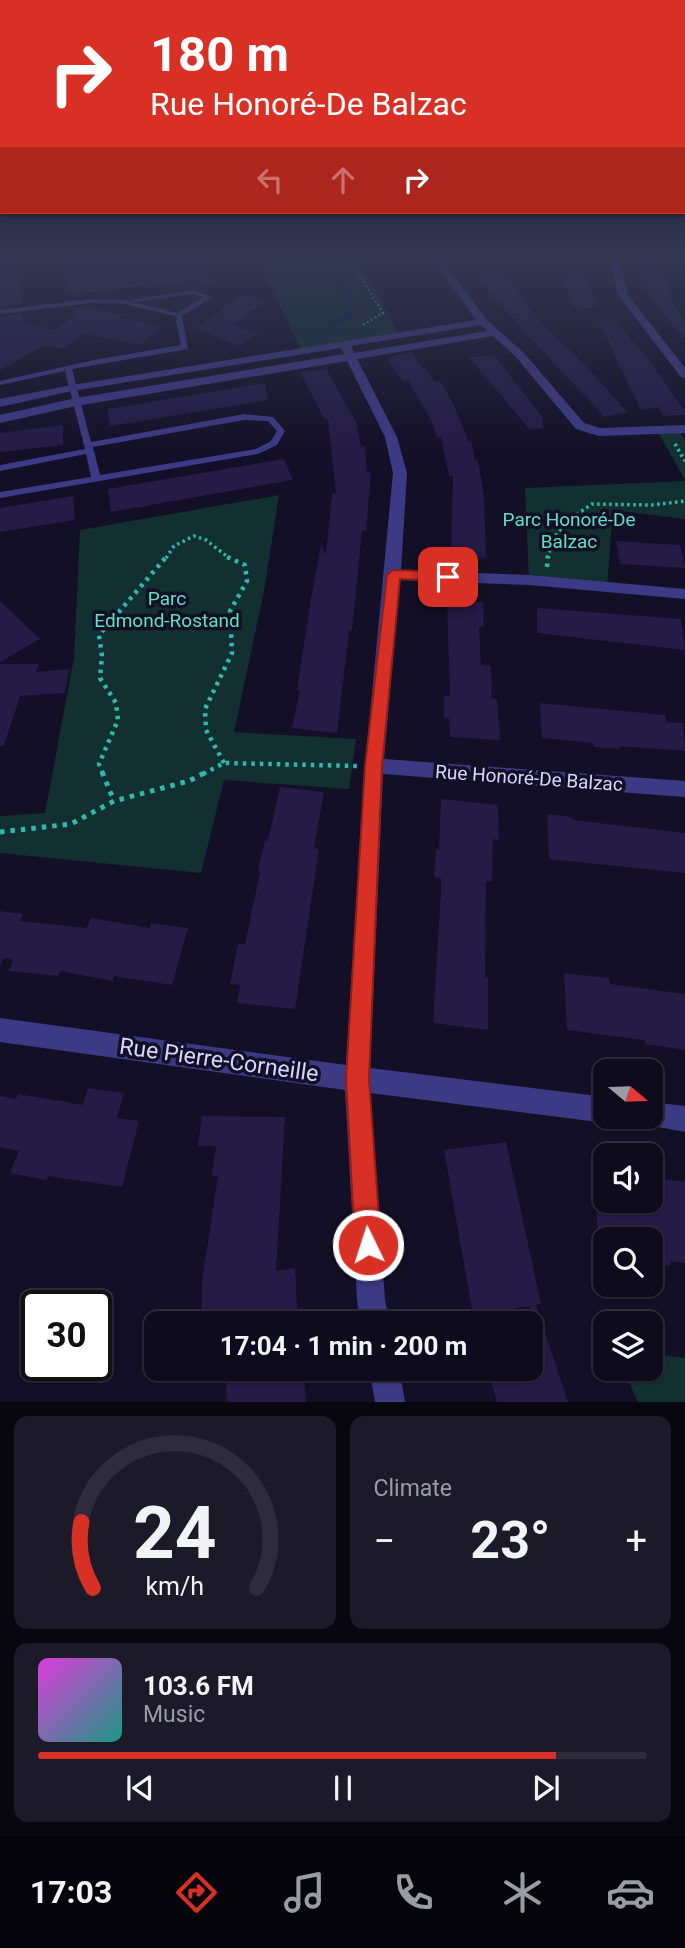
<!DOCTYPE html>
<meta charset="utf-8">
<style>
body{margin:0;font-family:Roboto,sans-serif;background:#1c1929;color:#f1f3f6;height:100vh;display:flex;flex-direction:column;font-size:26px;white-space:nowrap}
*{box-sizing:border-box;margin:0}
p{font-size:23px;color:#9b9ba3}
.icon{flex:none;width:38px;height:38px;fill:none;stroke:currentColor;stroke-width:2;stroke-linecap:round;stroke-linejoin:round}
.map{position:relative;height:1402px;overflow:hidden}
.side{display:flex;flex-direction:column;gap:14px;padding:14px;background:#08060f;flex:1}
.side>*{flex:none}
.guide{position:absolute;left:0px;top:0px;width:686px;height:214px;box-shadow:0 2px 5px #0004,0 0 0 2px #2e2b3b;background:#d93025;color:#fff;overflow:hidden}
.needle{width:46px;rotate:109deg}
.buttons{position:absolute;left:593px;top:1059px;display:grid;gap:14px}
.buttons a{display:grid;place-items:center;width:70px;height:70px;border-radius:14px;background:#0e0b1c;box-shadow:0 2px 5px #0004,0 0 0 2px #2e2b3b;font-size:35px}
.speed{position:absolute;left:21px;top:1290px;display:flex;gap:14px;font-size:35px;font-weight:700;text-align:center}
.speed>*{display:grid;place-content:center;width:91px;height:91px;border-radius:50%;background:#0e0b1c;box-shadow:0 2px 5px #0004,0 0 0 2px #2e2b3b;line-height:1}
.speed .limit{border:4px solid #111;border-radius:10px;background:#fff;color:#111}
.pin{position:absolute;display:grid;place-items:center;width:60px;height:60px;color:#fff;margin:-30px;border-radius:14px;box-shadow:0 4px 10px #0006}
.me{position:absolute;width:77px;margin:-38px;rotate:356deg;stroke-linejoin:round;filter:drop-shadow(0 0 5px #0008)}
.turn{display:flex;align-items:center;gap:24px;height:147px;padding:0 35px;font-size:32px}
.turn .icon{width:91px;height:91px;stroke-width:2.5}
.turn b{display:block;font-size:49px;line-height:60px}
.lanes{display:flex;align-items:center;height:66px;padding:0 35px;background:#0003;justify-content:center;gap:35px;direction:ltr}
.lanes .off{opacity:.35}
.big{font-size:52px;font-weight:700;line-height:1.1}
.side .card{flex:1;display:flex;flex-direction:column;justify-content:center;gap:10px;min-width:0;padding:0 24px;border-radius:14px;background:#1c1929}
.side .dial{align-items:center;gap:0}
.dial svg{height:182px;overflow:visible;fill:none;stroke:#2e2b3b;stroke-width:7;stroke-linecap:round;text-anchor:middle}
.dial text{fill:#f1f3f6;stroke:none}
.song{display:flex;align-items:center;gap:21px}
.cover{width:84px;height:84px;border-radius:10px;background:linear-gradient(135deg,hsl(300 70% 55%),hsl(170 70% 35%))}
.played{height:7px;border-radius:4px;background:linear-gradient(90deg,#d93025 85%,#2e2b3b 85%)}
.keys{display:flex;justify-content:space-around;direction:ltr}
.heat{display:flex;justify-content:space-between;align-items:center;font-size:38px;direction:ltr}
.side .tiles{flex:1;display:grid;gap:14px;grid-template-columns:1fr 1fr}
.card:last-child{grid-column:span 2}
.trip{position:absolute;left:144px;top:1311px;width:399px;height:70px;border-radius:14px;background:#0e0b1c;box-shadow:0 2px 5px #0004,0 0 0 2px #2e2b3b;font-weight:700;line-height:70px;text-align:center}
.tab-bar{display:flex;height:112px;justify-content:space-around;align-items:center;background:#06040b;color:#9b9ba3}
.tab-bar .icon{width:49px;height:49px}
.tab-bar .current{color:#d93025}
.tab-bar b{font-size:32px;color:#f1f3f6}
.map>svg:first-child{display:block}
.green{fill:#12302f}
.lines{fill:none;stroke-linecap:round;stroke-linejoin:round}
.stream{stroke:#0c2248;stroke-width:4.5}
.building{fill:#241b47}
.path-far3{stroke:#2fb8b0;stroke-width:2.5;stroke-dasharray:2 2.5;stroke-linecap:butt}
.path-far2{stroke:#2fb8b0;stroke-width:3.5;stroke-dasharray:2.5 3.5;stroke-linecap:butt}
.path-far1{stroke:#2fb8b0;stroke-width:4.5;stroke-dasharray:3.5 5;stroke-linecap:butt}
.path{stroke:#2fb8b0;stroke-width:5;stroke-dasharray:4.5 6;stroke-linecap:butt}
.lane{fill:#3d3a85;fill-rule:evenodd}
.street{fill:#3d3a85;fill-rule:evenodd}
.route{fill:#d93025;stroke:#8d1f18;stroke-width:2}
.labels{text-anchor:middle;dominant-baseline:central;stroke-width:7;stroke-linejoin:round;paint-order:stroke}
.park-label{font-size:19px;fill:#5fe0c0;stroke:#130f26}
.street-label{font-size:19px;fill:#d9d4ff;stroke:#130f26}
.near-street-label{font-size:23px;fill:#d9d4ff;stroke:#130f26}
</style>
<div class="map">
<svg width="685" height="1402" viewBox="0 0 685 1402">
<rect width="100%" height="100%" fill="#130f26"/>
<path class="green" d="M256,257H361L363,266L400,336L302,351Z
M679,429L685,441V480L657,430Z
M685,481V519L613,510L607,587L529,580L525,488Z
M279,495L264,591L234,732L356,739L349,789L224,780L201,873L0,853V816L45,813L74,658L80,530Z
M651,1354L685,1358V1402H638L623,1369L651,1368Z"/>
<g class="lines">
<path class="stream" d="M325,257C328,279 346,288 353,308L348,317L335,323"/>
</g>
<path class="building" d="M62,257H211L212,284L196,280L71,294Z
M638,257H658L668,289L685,325L683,339L635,275H642Z
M22,261V305L0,307V278L4,262Z
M485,265L496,275H507L521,299L538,316H533L575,355L628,412L605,417L515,322L519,318L514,319L475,276Z
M562,267L582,268L598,308L573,307L566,288Z
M242,295L266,301L234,324L259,334L238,346L196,328Z
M85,306L124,316L120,318L162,326L141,345L83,334L62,349L45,345L0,370V317L22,314V321L53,330L76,316L74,308Z
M598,320H618L623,331H626L631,342H634L644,354L685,411V415L663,416L658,407L641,410Z
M412,352L422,369L425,368L435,382L440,381L453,403L468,441H471L475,460H478L484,496L486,558L451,555L453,476H449L441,437H437L431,420L408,380L403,381L387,358Z
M494,355L543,418V428L530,430L469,357Z
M326,369L356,422L361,446H365L367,472H371L366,531L362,530L352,631H349L337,733L292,728L300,690H297L311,598L321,545L326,555L332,493H336L328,420H325L300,372Z
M265,383L268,400L110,426L107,409Z
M63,425V445L0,452V433Z
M284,459L293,480L111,512L108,489Z
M73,496L75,520L0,532V508Z
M616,541L680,545L685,568L620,564Z
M447,600L483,602L484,627H479L481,665L491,666L492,699H497L500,740L450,737L449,718L444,717V696H450Z
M0,601L40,639L0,662Z
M537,608L681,619L685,650L537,633Z
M0,664H39L36,672L69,669L65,693L20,696L4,746H0Z
M540,703L665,715L667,722L683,723L685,751L619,746L620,749L594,747L593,743L542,738Z
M280,787L324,792L314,848L319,849L295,1009L237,1003L240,985L230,984L238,944H245L260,872L258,871L265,841H268Z
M441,799L498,805L499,840L493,839L492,881H486L485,978H488V1030L433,1023L441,892V878L434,877L436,849L439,850Z
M547,814L572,817L573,820L685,833V873L549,859Z
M0,911L23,914L20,921L87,928L91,918L150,928L151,923L188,928L172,985L114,976L113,981L60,971L58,976L9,971L13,960L4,958L0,967Z
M564,973L609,978L610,984L685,994V1050L645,1044V1040L567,1030Z
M88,1088L124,1093L117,1118L139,1121L122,1187L48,1176L46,1180L10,1173L19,1151L0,1147V1096L16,1099L18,1094L83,1105Z
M202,1116L285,1117L276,1271L295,1268L298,1323H221V1315L202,1318V1282L218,1176H212L216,1146H198Z
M506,1142L541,1304L536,1305L568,1402H497L487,1368H530V1306L473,1315L444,1150Z
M651,1177L685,1182V1263L670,1261L671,1266L651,1263V1239H598L596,1200H651Z
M225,1368H303L306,1402H227Z"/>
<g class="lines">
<path class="path-far3" d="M353,257L354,266L383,313L361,326"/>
<path class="path-far2" d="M675,444L685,461
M166,558L174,546L194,536L206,540L229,558
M547,558L554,538L567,521L592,504L652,505L685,501"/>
<path class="path-far1" d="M547,567L548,556
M224,763L206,730L205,709L232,653L230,611L247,581L245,565L225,556
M103,774L99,764L118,720L116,703L100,678L102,656L99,635L167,556
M203,774L224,763L357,766"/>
<path class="path" d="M102,772L114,801
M0,832L71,824L114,801L189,781L206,772"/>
<path class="lane" d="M194,290L212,297L182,316L188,349L72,369L91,442L244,414L273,417L285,431L277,445L258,454L0,498V492L91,477L86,454L0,471V465L85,449L65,371L0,385V381L94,360L181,345L175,316L125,304L90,303L0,314V310L90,299L125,300L177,313L203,297L194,294L134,302L131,300ZM244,420L268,421L277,431L271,441L256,449L100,475L93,447Z"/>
<path class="street" d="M431,257H440L487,320L524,353L584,423L600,428L685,425V433L599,436L576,429L516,357L493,336L357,359L397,437L407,473L401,570L529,575L685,589V599L529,585L400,580L384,759L685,781V797L383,774L370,1068L606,1097V1116H616L606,1123L370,1093L385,1300L390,1323H360L357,1300L345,1090L0,1042V1018L346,1065L365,766L393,473L385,437L347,361L76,406L0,423V415L76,398L344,354L341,348L72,391L0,407V399L72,385L476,320ZM481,325L487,331L354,353L351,346Z
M609,257H618L628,295L685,368V378L681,377L618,295Z
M651,1102L685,1106V1132L642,1124L639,1116H651Z
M369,1368H399L405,1402H375Z"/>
</g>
<linearGradient id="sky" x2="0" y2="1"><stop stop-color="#0a0815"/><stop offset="0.57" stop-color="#333752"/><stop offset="1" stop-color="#333752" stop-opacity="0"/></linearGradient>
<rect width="685" height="453" fill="url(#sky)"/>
<path class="route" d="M393,570L448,572L455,577L448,581L400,579L382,766L369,1079L381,1245L377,1254L368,1257L359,1254L355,1245L346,1079L365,766L387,575Z"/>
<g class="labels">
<g class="park-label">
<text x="569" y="519">Parc Honoré-De<tspan x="569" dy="22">Balzac</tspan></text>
<text x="167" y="598">Parc<tspan x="167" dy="22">Edmond-Rostand</tspan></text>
</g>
<g class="street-label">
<text transform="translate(529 778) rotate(4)">Rue Honoré-De Balzac</text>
</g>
<g class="near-street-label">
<text transform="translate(219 1060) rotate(8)">Rue Pierre-Corneille</text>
</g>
</g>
</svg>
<div class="buttons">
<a><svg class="needle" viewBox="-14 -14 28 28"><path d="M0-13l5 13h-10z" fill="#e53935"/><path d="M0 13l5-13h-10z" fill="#9b9ba3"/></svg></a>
<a><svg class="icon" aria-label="sound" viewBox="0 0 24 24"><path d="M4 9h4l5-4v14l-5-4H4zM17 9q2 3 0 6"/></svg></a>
<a><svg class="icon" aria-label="search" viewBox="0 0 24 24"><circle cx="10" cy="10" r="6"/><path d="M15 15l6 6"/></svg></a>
<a><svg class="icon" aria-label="layers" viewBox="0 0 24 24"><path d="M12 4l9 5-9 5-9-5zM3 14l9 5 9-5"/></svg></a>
</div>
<div class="speed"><div class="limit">30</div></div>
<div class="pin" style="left:448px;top:577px;background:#d93025"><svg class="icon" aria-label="arrive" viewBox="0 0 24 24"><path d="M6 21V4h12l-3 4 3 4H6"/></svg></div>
<svg class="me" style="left:368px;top:1245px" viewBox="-20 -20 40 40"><circle r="17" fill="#d93025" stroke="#fff" stroke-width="3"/><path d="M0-11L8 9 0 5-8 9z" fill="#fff"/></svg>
<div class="trip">17:04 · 1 min · 200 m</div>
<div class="guide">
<div class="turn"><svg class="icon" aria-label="right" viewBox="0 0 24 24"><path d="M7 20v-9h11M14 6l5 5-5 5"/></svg><div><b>180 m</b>Rue Honoré-De Balzac</div></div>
<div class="lanes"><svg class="icon off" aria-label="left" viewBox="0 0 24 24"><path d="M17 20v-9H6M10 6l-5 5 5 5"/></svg><svg class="icon off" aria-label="ahead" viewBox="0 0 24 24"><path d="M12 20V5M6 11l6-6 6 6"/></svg><svg class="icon" aria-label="right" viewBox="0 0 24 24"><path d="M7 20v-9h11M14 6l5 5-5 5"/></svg></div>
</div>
</div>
<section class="side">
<div class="tiles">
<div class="card dial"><svg viewBox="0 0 100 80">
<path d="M14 69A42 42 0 1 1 86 69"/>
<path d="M14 69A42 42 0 0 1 9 40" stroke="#d93025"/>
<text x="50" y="56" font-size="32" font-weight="700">24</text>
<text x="50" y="72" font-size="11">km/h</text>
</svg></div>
<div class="card"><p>Climate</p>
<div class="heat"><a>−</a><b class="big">23°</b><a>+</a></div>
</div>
<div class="card">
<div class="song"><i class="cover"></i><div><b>103.6 FM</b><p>Music</p></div></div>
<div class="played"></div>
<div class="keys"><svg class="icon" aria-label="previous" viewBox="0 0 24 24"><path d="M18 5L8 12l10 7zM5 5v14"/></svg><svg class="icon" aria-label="pause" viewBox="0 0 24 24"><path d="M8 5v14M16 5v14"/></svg><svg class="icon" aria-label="next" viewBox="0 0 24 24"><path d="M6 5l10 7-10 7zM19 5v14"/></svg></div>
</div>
</div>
</section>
<nav class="tab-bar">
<b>17:03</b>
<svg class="icon current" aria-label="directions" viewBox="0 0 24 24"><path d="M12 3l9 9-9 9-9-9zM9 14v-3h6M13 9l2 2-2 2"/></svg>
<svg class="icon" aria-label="music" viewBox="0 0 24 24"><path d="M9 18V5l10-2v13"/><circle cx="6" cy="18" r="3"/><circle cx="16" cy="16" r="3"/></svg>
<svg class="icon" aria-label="phone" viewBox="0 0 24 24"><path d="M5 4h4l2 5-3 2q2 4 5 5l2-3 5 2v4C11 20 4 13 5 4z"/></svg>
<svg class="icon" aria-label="climate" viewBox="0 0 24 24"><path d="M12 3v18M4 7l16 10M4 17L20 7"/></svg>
<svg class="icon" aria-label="car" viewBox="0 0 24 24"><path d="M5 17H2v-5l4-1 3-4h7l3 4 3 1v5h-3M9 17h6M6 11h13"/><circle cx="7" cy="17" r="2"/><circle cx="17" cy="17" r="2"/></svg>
</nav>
